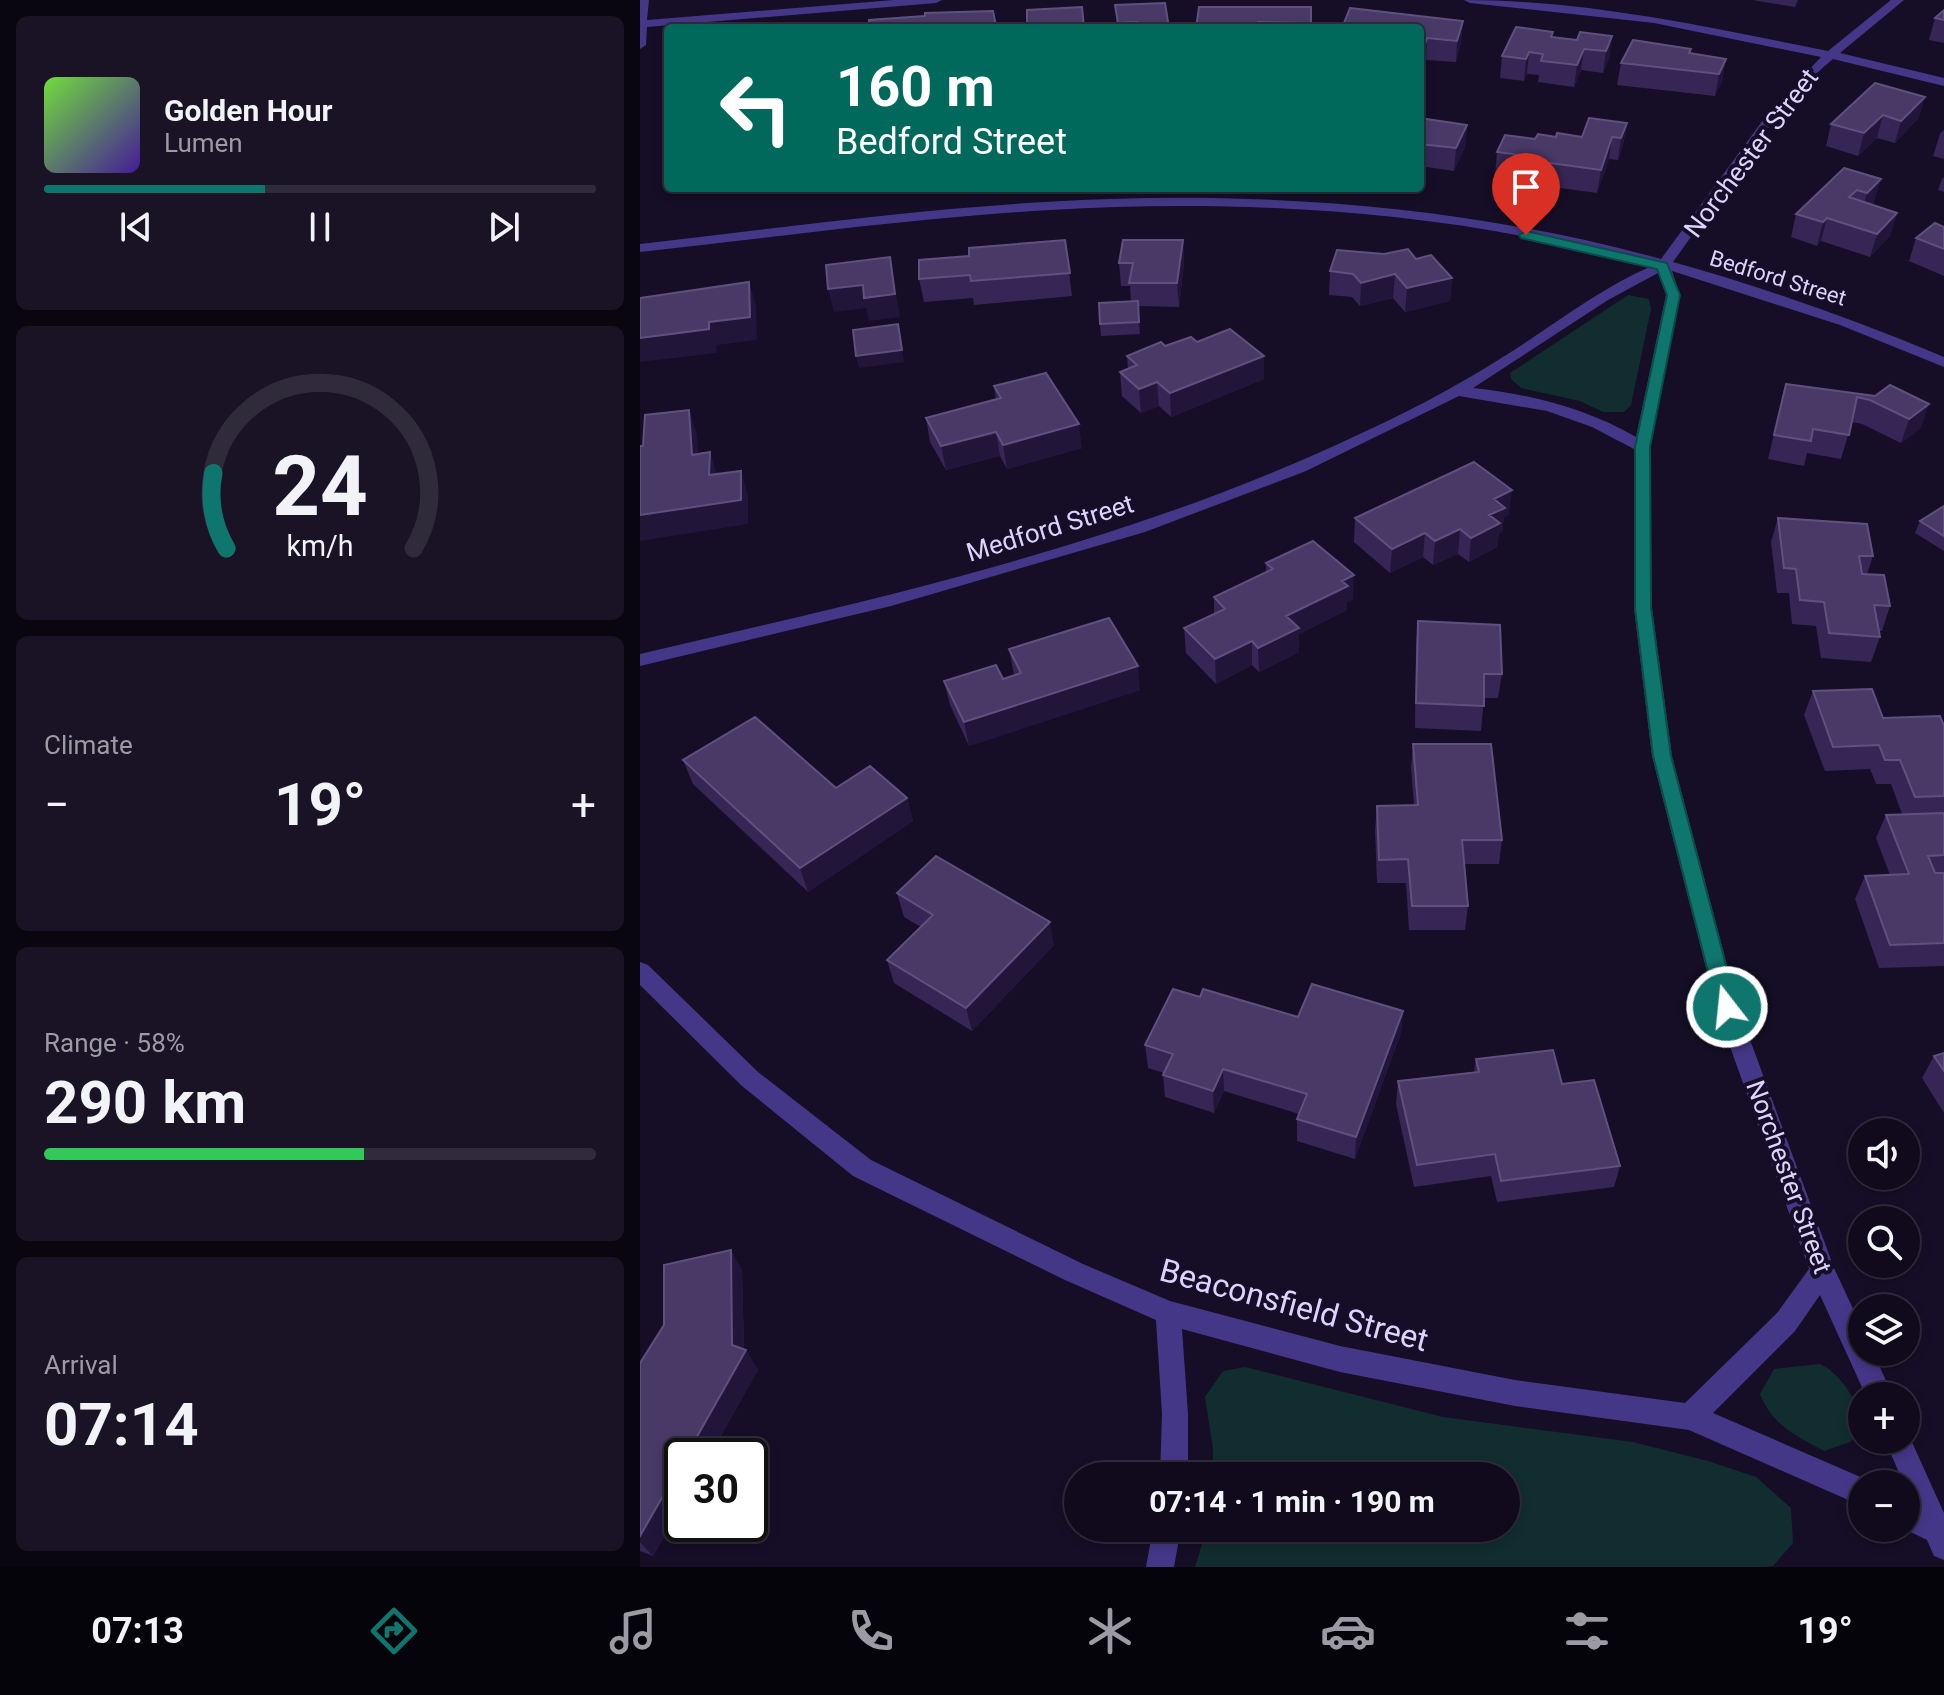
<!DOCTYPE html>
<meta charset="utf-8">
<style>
body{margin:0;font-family:Roboto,sans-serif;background:#191325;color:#f1f3f6;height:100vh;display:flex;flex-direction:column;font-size:30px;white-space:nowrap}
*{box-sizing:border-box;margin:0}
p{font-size:26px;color:#9c9aa3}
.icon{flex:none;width:44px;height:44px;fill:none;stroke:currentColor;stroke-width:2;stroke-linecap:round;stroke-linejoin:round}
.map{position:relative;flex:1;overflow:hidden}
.details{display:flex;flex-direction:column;gap:16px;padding:16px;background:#09060f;width:640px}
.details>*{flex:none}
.guide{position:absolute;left:24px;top:24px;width:760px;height:168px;border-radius:8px;box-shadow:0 4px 12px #0003,0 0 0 2px #302b3b;background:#00695c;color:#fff;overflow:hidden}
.fabs{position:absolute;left:1208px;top:1118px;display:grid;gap:16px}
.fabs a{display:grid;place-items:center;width:72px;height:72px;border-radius:50%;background:#100a1c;box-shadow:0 4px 12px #0003,0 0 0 2px #302b3b;font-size:40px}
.speed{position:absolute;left:24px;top:1438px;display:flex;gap:16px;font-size:40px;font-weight:700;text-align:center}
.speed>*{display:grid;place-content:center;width:104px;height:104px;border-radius:50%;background:#100a1c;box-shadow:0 4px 12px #0003,0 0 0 2px #302b3b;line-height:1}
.speed .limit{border:4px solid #111;border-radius:12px;background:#fff;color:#111}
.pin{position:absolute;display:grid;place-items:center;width:68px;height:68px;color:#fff;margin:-82px -34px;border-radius:50% 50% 50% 0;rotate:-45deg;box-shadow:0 0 8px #0007}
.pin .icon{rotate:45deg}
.me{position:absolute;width:88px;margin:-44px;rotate:344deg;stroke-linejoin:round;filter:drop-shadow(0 0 6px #0008)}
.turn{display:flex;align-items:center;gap:28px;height:168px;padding:0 40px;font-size:36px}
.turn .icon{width:104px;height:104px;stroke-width:2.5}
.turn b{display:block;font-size:56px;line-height:68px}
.big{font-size:60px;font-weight:700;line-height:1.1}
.details .card{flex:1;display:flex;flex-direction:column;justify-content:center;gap:12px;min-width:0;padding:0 28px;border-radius:12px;background:#191325}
.details .dial{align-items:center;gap:0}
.dial svg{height:208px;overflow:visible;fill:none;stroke:#302b3b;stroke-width:7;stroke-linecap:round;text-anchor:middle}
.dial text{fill:#f1f3f6;stroke:none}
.song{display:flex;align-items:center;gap:24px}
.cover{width:96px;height:96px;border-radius:12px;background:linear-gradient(135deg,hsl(100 70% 55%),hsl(260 70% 35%))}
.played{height:8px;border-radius:4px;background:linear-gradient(90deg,#0f766e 40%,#302b3b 40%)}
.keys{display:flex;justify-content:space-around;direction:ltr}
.heat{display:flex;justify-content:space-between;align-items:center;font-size:44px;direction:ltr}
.charge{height:12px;border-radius:6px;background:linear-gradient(90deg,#34c759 58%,#302b3b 0)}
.trip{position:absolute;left:424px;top:1462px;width:456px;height:80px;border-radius:40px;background:#100a1c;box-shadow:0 4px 12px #0003,0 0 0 2px #302b3b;font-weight:700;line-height:80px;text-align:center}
.tab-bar{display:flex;height:128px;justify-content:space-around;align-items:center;background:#06040b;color:#9c9aa3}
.tab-bar .icon{width:56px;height:56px}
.tab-bar .current{color:#0f766e}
.tab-bar b{font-size:36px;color:#f1f3f6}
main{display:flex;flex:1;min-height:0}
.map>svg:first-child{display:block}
.green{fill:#112d30}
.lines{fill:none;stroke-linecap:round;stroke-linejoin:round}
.street{fill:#453787;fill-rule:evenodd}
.wall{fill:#362655}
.shaded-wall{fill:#21153a}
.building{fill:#483967;stroke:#5f517f;stroke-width:2}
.route{fill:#0f766e;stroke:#0a4d48;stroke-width:2}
.labels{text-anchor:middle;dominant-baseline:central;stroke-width:8;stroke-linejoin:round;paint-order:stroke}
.far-street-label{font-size:22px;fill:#ded3ff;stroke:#150e26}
.street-label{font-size:26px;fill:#ded3ff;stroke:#150e26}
.near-street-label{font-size:32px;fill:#ded3ff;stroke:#150e26}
</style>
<main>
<section class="details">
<div class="card">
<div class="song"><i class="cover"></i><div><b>Golden Hour</b><p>Lumen</p></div></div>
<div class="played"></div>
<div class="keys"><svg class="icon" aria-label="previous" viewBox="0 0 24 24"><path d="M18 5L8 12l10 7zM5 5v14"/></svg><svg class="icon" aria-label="pause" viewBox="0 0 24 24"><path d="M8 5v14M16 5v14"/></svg><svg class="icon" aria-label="next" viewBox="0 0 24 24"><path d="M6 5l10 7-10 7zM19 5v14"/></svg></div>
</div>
<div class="card dial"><svg viewBox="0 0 100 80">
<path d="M14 69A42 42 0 1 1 86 69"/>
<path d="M14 69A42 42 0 0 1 9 40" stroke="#0f766e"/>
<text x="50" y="56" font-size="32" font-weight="700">24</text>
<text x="50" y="72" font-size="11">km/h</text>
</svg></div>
<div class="card"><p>Climate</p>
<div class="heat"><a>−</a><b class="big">19°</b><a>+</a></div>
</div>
<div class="card"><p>Range · 58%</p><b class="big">290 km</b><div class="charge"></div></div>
<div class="card"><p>Arrival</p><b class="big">07:14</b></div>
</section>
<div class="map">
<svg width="1304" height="1567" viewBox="0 0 1304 1567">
<rect width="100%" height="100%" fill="#150e26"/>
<path class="green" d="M988,295L1009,299L1011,309L991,405L984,412H963L940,401L881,388L871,379L870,373Z
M1180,1364C1201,1373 1222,1406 1222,1430L1210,1442L1184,1451C1156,1436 1132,1425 1120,1394L1134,1369Z
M605,1367L803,1417L993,1442L1068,1461L1116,1477L1151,1508L1153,1543L1133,1566L1127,1567H555L567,1528H866V1476H573V1449L565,1397L583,1371Z"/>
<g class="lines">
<path class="street" d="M0,0H9L7,20L254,0H302L296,3L7,27L6,45L0,49Z
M824,0C947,0 1068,27 1188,51L1251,0H1264L1200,53L1304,78V86L1193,59C1132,109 1080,198 1033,262C1126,288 1215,320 1304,357V367L1200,325L1032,271L1040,295L1010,447L1012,608L1032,756L1098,1007L1194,1268L1222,1328V1352H1233L1253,1396H1226L1180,1295L1155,1331L1073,1413L1232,1482L1222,1484V1506L1049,1430L875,1406L700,1372L542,1329L548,1414V1476H520L522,1414L516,1320L425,1280L213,1176L102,1086L0,985V962L8,965L118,1072L231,1160L443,1264L530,1301L700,1346L875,1380L1045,1403L1137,1313L1169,1269L1076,1007L1012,756L994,608V449L952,427L907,411L819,396L666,471L505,532L251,606L0,666V654C241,598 484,544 709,439C762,415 814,388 863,357C913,326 958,289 1012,266C819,212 610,198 410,210C273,218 137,237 0,252V244C156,226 312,204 470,199C653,193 843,210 1021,259L1126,116L1181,57L1014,23L830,3ZM1018,273L1026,295L996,437C946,408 890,394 833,388L968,300Z
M1266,1429L1304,1513V1560L1294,1556L1287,1540L1262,1528H1266V1501L1272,1503L1245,1440H1266Z
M513,1528H541L534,1567H506Z"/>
</g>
<path class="wall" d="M1112,0H1158L1155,7Z
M475,5L529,28H477Z
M671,7V28H556Z
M710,8L823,21L821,42L816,62L786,60L783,69L780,68V28H702Z
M1304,10V43L1289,40L1295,18Z
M972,36L969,58L963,73L941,70L934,87L898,82L899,75L887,74L884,81L860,78L862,56L912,37L937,40Z
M1051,49V54L1086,59L1082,81L1075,96L977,85L981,63Z
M1285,97L1278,119L1255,143L1237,138L1218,156L1186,146L1191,124Z
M780,118L827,125L825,147L814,171L780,166Z
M987,123L983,145L978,160L969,159L957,193L884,183L885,179L855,174L857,152L895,139L942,137Z
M1304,130V159L1293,156L1300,134Z
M1204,168L1234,202L1232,205L1257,213L1250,236L1230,257L1181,241L1177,246L1151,237L1156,214Z
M1304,177V192L1298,190L1302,179Z
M1304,227V276L1269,261L1276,238Z
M425,240L432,296L334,305L333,298L284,302L279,279Z
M543,240L544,264L539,307L498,306L500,334L461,336L460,324L491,302L490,286H481L479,263Z
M776,259L812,278L810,301L765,312L753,298L720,306L712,297L689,295L690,271Z
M557,342L624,356V379L531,417L519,406L501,413L482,396L480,372L488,369L487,356L525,346Z
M1146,384L1235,396L1250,385L1281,428L1261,443L1222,424L1212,422L1201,459L1167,453L1164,466L1128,459Z
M354,386L442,448L367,469L360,456L306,470L290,442L286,418L356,400Z
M1304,506V551L1275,533L1280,521Z
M869,515L864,517L862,532L859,533L857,547L829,562L818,554L793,565L783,557L750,573L714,542L715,518Z
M1138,518L1233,556L1227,574L1250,606L1242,631H1239L1240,637L1231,662L1181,658L1176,626L1152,624L1149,593H1137L1131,542Z
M626,563L713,599L707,602V610L659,634V652L619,672L612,665L576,684L546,653L544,628L574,614V597L626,573Z
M778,621L862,674L858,698H844L841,731L775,728L776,645Z
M369,649L500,690L329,746L310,705L304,681L363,679L374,675Z
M1173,691L1243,718L1304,726V966L1239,968L1215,899L1225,876L1250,875L1236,838L1246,815L1262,814L1251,784H1236L1230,769L1185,771L1164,715Z
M773,744L862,840L859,864H824L828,906L825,930H769L766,883H737L735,830L737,806L774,805L771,768Z
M43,760L196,788L267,798L273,821L168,892L53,784Z
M257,893L414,945L332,1031L254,983L247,960L281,927L264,917Z
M560,997L658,1017L763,1011L761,1033L715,1159L657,1141V1119L659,1114L584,1091L574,1113L525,1097L523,1075L524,1073L508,1068L505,1045Z
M1304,1053V1113L1282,1078L1294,1056Z
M836,1059L922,1084L980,1166L974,1187L857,1202L851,1176L774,1187L756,1104L758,1081L834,1072Z
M102,1270L104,1349L106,1350L118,1370L13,1556L0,1551V1363Z"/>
<path class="shaded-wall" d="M823,21L821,42L816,62L817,41Z
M972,36L969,58L963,73L966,51Z
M787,38L786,60L783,69L784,47Z
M944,49L941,70L934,87L937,65Z
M889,52L887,74L884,81L886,59Z
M1086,59L1082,81L1075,96L1079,74Z
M1285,97L1278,119L1255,143L1261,121Z
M1243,115L1237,138L1218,156L1224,133Z
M987,123L983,145L978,160L981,138Z
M827,125L825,147L814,171L816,148Z
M972,137L969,159L957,193L961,170Z
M1241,179L1234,202L1220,216L1227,193Z
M1257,213L1250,236L1230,257L1237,234Z
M1187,218L1181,241L1177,246L1183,222Z
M543,240L544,264L539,307L537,283Z
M250,257L260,317L229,321L226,308L194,312L188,289Z
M755,274L753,298L720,306L721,283Z
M812,278L810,301L765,312L767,288Z
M109,282L116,305L117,340L77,345L76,353L0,362V338L69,322Z
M258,324L264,362L219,368L216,356Z
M624,356V379L531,417L530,393Z
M517,382L519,406L501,413L499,389Z
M1289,404L1281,428L1261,443L1269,419Z
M49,410L57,434L60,479L52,455Z
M439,424L442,448L367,469L363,445Z
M356,432L360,456L306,470L301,446Z
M70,452L78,477L69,475Z
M101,471L108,495V524L0,541V515Z
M872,490L869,515L864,517L862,532L859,533L857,547L829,562L831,538L849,515L854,499Z
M820,529L818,554L793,565L795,541Z
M785,533L783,557L750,573L752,549Z
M714,575L713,599L707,602V610L659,634V652L619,672L618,648L646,616L702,581Z
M612,641V665L576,684L575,659Z
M498,666L500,690L329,746L324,722Z
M267,798L273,821L168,892L160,868Z
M410,922L414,945L332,1031L326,1008Z
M763,1011L761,1033L715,1159L716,1137Z
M583,1069L584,1091L574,1113L573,1091Z
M91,1250L102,1270L104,1354L106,1350L118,1370L69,1456H46L92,1345Z
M42,1463V1504L13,1556L0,1542V1536Z"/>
<path class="building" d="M525,3L529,28H497V22L478,23L475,5Z
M442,7L444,28H387V10Z
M559,7H671V23L618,22V28H556Z
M710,8L823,21L817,41L787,38L784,47H780V28H702Z
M1304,10V20L1295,18Z
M353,11L356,26L341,28H229V20L285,16V13Z
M179,26L180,28H147Z
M876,27L913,32L911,37L937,40L940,32L972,36L966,51L944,49L937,65L901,61L903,54L889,52L886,59L862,56Z
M993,40L1051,49L1049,53L1086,59L1079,74L981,63Z
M1235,83L1285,97L1261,121L1243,115L1224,133L1191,124Z
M780,118L827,125L816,148L780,144Z
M949,118L987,123L981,138L972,137L961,170L887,160L888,156L857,152L865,135L895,139L898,134L916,137L917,133L942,137Z
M1204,168L1241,179L1227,193L1217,190L1209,197L1257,213L1237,234L1187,218L1183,222L1156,214Z
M1295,223L1304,227V249L1276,238Z
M425,240L430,273L331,281L330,275L279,279V260L329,256V248Z
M483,240H543L537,283H489L493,263H479Z
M768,249L776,259L791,255L812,278L767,288L755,274L721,283L713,274L690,271L697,250L744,254Z
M250,257L255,294L224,298L223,285L188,289L186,265Z
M109,282L110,317L69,322V329L0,338V298Z
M498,301L499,322L460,324L459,303Z
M258,324L262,350L216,356L213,330Z
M590,329L624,356L530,393L517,382L499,389L480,372L497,365L487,356L521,342L525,346L551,337L557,342Z
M406,373L439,424L363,445L356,432L301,446L286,418L361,398L354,386Z
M1146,384L1235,396L1250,385L1289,404L1269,419L1230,400L1217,397L1209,435L1173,429L1171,441L1134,435Z
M49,410L52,455L70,452L69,475L101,471V500L0,515V446H3L5,415Z
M834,462L872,490L854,499L865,508L849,515L860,523L831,538L820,529L795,541L785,533L752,549L715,518Z
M1304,506V536L1280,521Z
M1138,518L1227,524L1233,556H1219L1222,574L1244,575L1250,606L1234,605L1240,637L1189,633L1184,602L1160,600L1156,569L1144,568Z
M673,541L714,575L702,581L708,586L646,616L659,628L618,648L612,641L575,659L544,628L585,609L574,597L633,569L626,563Z
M469,618L498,666L324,722L304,681L356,665L363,679L381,673L369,649Z
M778,621L860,625L862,674H844V706L776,703Z
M1232,689L1243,718L1300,716L1304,726V796L1275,797L1260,760H1245L1239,745L1193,747L1173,691Z
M115,717L196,788L230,766L267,798L160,868L43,760Z
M773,744H851L862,840H822L828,906H772L768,859L739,860L737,806L778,805Z
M1304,813V855L1288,856L1295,873H1304V943L1250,945L1225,876L1269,874L1246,815Z
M296,856L410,922L326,1008L247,960L293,915L257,893Z
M672,984L763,1011L716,1137L657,1119L667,1094L583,1069L573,1091L523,1075L533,1054L505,1045L533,989L560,997L563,989L658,1017Z
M913,1050L922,1084L954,1080L980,1166L861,1181L855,1154L777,1165L758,1081L839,1072L836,1059Z
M1304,1053V1071L1294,1056Z
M91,1250L92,1345L106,1350L46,1456H42V1463L0,1536V1363L24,1325V1265Z"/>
<path class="route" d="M886,231L1027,263L1040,295L1010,447L1011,608L1031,756L1097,1007L1087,1015L1077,1007L1013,756L995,608V447L1027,295L1017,269L881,238L879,235Z"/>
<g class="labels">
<g class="far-street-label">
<text transform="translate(1138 278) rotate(17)">Bedford Street</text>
</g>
<g class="street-label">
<text transform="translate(1111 153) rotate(-53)">Norchester Street</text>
<text transform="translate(410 528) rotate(-17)">Medford Street</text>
<text transform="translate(1149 1177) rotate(70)">Norchester Street</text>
</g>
<g class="near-street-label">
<text transform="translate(654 1305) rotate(15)">Beaconsfield Street</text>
</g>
</g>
</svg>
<div class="fabs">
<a><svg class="icon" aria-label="sound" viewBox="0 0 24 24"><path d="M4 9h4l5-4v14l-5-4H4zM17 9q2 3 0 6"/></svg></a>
<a><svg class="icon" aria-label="search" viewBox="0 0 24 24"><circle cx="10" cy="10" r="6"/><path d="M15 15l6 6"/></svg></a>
<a><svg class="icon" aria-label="layers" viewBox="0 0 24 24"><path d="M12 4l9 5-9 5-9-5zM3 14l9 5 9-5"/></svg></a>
<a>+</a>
<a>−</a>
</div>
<div class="speed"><div class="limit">30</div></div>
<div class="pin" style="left:886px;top:235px;background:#d93025"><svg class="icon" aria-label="arrive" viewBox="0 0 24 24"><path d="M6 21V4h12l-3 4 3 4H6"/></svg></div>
<svg class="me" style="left:1087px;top:1007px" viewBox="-20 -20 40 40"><circle r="17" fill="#0f766e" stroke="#fff" stroke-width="3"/><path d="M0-11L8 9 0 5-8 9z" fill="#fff"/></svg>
<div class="trip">07:14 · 1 min · 190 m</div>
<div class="guide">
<div class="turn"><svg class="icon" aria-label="left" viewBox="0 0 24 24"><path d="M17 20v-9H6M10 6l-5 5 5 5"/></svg><div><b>160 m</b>Bedford Street</div></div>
</div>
</div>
</main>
<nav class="tab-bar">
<b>07:13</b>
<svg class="icon current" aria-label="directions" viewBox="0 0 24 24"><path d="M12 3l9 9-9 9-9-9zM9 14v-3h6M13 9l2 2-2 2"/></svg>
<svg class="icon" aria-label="music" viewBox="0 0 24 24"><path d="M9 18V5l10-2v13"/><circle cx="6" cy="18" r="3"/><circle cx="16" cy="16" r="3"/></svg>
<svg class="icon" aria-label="phone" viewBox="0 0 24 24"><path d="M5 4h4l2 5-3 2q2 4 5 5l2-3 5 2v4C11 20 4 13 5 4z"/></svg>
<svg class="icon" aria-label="climate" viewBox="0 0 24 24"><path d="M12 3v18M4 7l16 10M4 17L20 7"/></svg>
<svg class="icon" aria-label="car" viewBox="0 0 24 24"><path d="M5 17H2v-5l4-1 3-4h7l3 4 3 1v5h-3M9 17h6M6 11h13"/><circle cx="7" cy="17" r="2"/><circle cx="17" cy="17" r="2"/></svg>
<svg class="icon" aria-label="filters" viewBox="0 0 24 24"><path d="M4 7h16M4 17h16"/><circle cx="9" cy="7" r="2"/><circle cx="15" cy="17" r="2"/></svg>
<b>19°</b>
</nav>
